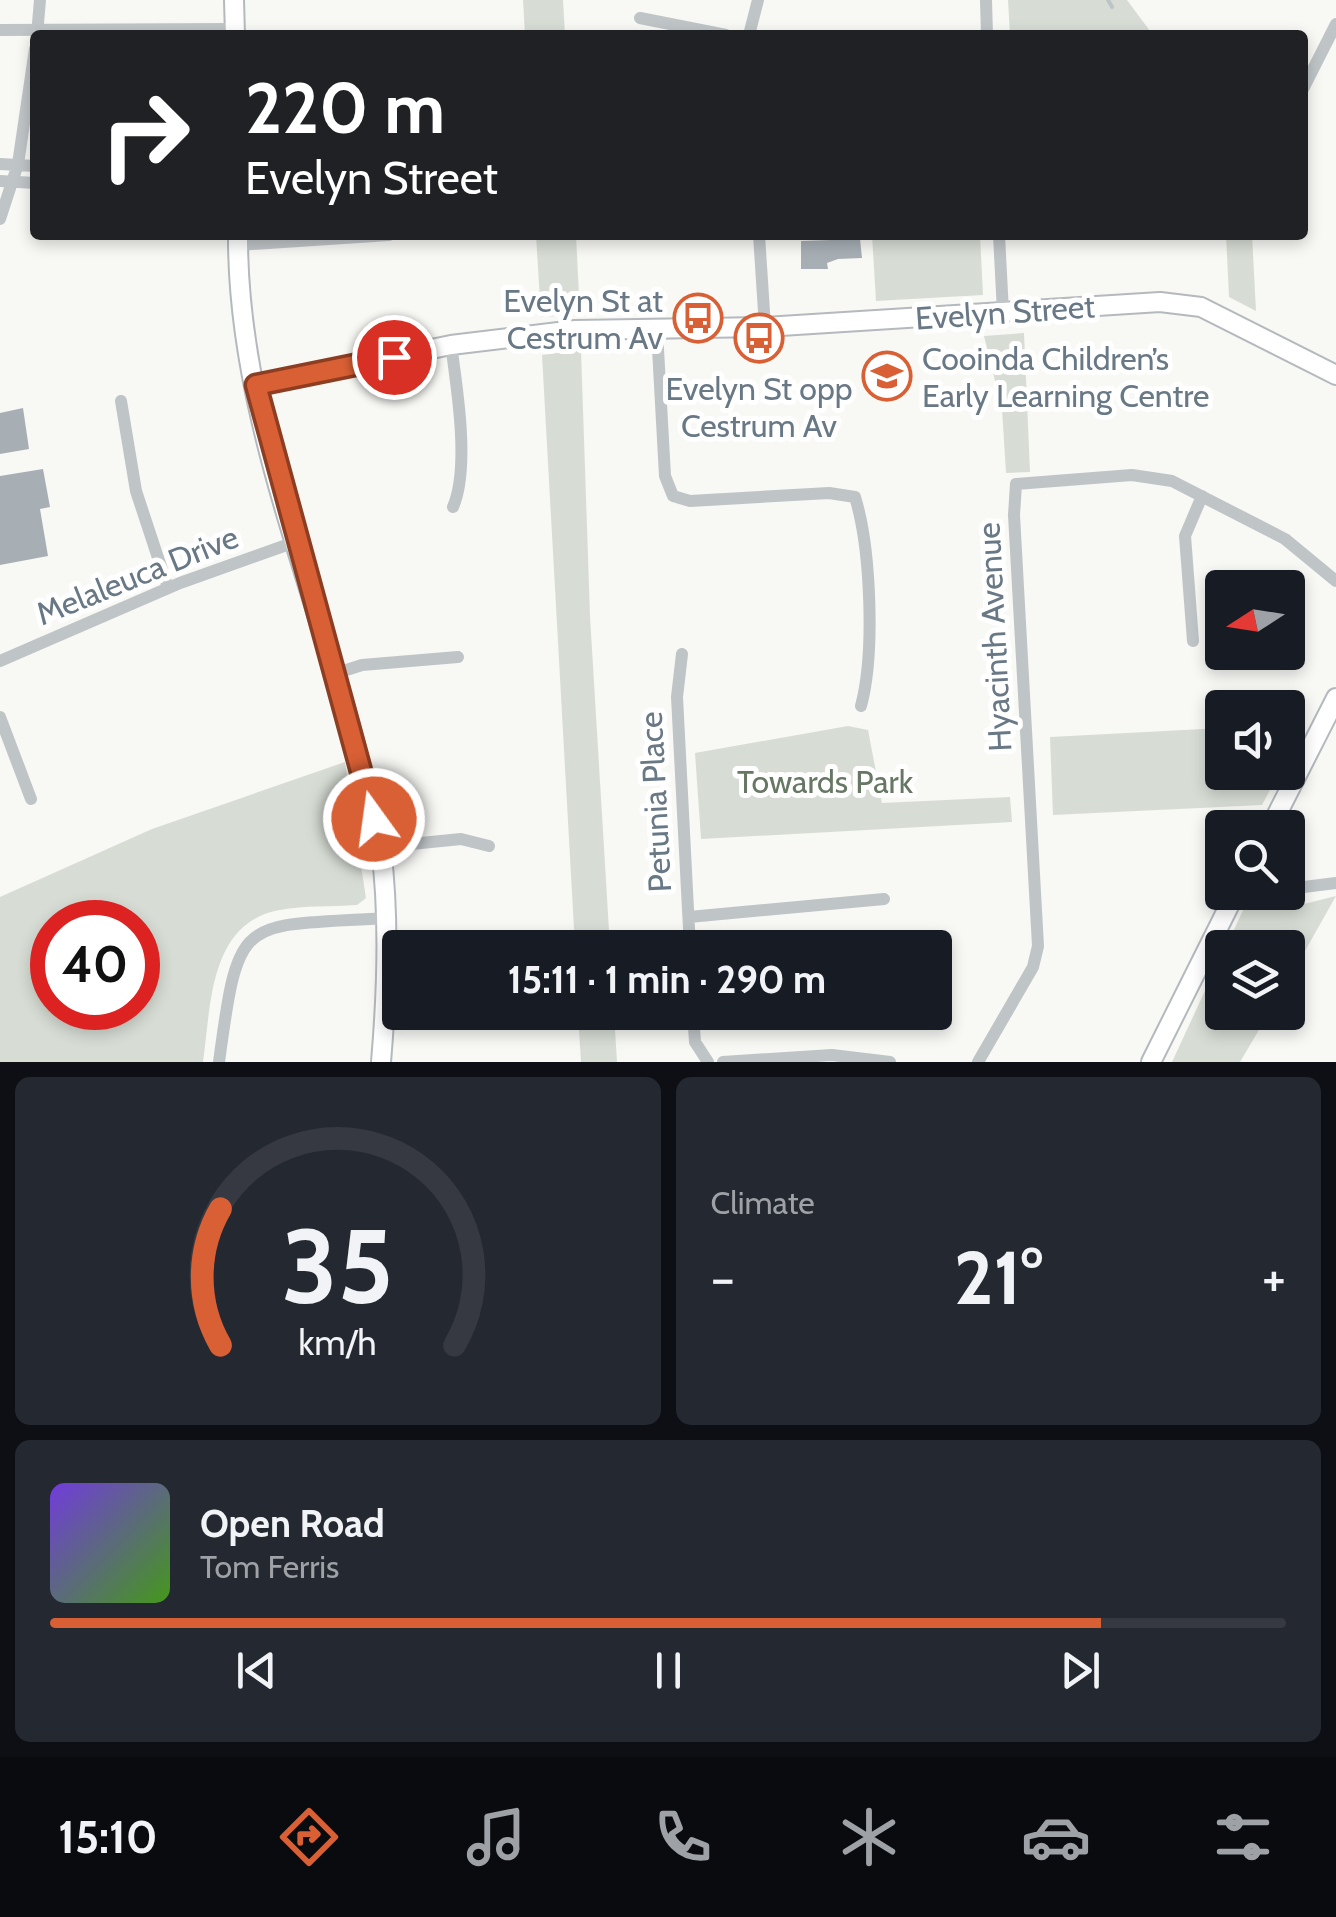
<!DOCTYPE html>
<meta charset="utf-8">
<style>
body{margin:0;font-family:Cabin,sans-serif;background:#242831;color:#f1f3f6;height:100vh;display:flex;flex-direction:column;font-size:38px;white-space:nowrap}
*{box-sizing:border-box;margin:0}
p{font-size:32px;color:#9ea1a6}
.icon{flex:none;width:55px;height:55px;fill:none;stroke:currentColor;stroke-width:2;stroke-linecap:round;stroke-linejoin:round}
.map{position:relative;height:1062px;overflow:hidden}
.side{display:flex;flex-direction:column;gap:15px;padding:15px;background:#0d0f14;flex:1}
.side>*{flex:none}
.banner{position:absolute;left:30px;top:30px;width:1278px;height:210px;border-radius:10px;box-shadow:0 5px 15px #0003;background:#202124;color:#fff;overflow:hidden}
.needle{width:65px;rotate:258deg}
.fabs{position:absolute;left:1205px;top:570px;display:grid;gap:20px}
.fabs a{display:grid;place-items:center;width:100px;height:100px;border-radius:10px;background:#171b24;box-shadow:0 5px 15px #0003;font-size:50px}
.speed{position:absolute;left:30px;top:900px;display:flex;gap:20px;font-size:50px;font-weight:700;text-align:center}
.speed>*{display:grid;place-content:center;width:130px;height:130px;border-radius:50%;background:#171b24;box-shadow:0 5px 15px #0003;line-height:1}
.speed .limit{border:15px solid #d22;background:#fff;color:#111}
.pin{position:absolute;display:grid;place-items:center;width:85px;height:85px;color:#fff;margin:-42px;border:5px solid #fff;border-radius:50%;box-shadow:0 2px 10px #0007}
.me{position:absolute;width:110px;margin:-55px;rotate:346deg;stroke-linejoin:round;filter:drop-shadow(0 0 8px #0008)}
.turn{display:flex;align-items:center;gap:35px;height:210px;padding:0 50px;font-size:45px}
.turn .icon{width:130px;height:130px;stroke-width:2.5}
.turn b{display:block;font-size:70px;line-height:85px}
.big{font-size:75px;font-weight:700;line-height:1.1}
.side .card{flex:1;display:flex;flex-direction:column;justify-content:center;gap:15px;min-width:0;padding:0 35px;border-radius:15px;background:#242831}
.side .dial{align-items:center;gap:0}
.dial svg{height:260px;overflow:visible;fill:none;stroke:#363941;stroke-width:7;stroke-linecap:round;text-anchor:middle}
.dial text{fill:#f1f3f6;stroke:none}
.song{display:flex;align-items:center;gap:30px}
.cover{width:120px;height:120px;border-radius:15px;background:linear-gradient(135deg,hsl(260 70% 55%),hsl(100 70% 35%))}
.played{height:10px;border-radius:5px;background:linear-gradient(90deg,#d95f34 85%,#363941 85%)}
.keys{display:flex;justify-content:space-around;direction:ltr}
.heat{display:flex;justify-content:space-between;align-items:center;font-size:55px;direction:ltr}
.side .tiles{flex:1;display:grid;gap:15px;grid-template-columns:1fr 1fr}
.card:last-child{grid-column:span 2}
.trip{position:absolute;left:382px;top:930px;width:570px;height:100px;border-radius:10px;background:#171b24;box-shadow:0 5px 15px #0003;font-weight:700;line-height:100px;text-align:center}
.tab-bar{display:flex;height:160px;justify-content:space-around;align-items:center;background:#090b0e;color:#9ea1a6}
.tab-bar .icon{width:70px;height:70px}
.tab-bar .current{color:#d95f34}
.tab-bar b{font-size:45px;color:#f1f3f6}
.map>svg:first-child{display:block}
.green{fill:#d7ddd5;fill-rule:evenodd}
.lines{fill:none;stroke-linecap:round;stroke-linejoin:round}
.stream{stroke:#bbc4c9;stroke-width:4}
.building{fill:#a7afb5}
.secondary-casing{stroke:#b4b9be;stroke-width:22}
.street{stroke:#bfc4c7;stroke-width:12}
.secondary{stroke:#fff;stroke-width:18}
.route-casing{stroke:#8d3e22;stroke-width:25}
.route{stroke:#d95f34;stroke-width:18}
.labels{text-anchor:middle;dominant-baseline:central;stroke-width:10;stroke-linejoin:round;paint-order:stroke}
.poi-label{font-size:32px;fill:#697885;stroke:#fff;text-anchor:end}
.street-label{font-size:32px;fill:#697885;stroke:#fff}
.park-label{font-size:32px;fill:#667763;stroke:#fff}
</style>
<div class="map">
<svg width="1336" height="1062" viewBox="0 0 1336 1062">
<rect width="100%" height="100%" fill="#f8f8f5"/>
<path class="green" d="M523,0H563L565,35H525Z
M1008,0H1127L1153,35H1010Z
M536,235H576L580,315L541,317Z
M872,235H980L983,295L876,301Z
M1226,235H1252L1256,311L1229,297Z
M1024,333L1030,472L1006,473L1002,409L984,336Z
M581,350L590,616L610,947H575L542,355Z
M848,726L868,730L882,803L1010,797L1012,822L701,839L695,753Z
M1222,728V772L1279,773L1262,805L1053,815L1050,737Z
M345,762L366,898L357,905C332,907 305,905 280,910C209,922 211,1006 203,1062H0V897L152,829ZM52,922H138V1008H52Z
M1251,893L1300,905L1336,896L1288,981V948L1226,947Z
M1222,954V1012L1269,1013L1240,1062H1172Z
M578,1013H614L617,1062H581Z"/>
<g class="lines">
<path class="stream" d="M1108,0L1112,7"/>
</g>
<path class="building" d="M860,239L862,258L838,259L827,263L828,269H801V241Z
M23,408L29,449L0,454V413Z
M43,469L50,507L40,509L48,556L0,565V476Z"/>
<g class="lines">
<g class="secondary-casing">
<path id="secondary" d="M234,0L235,35
M238,235C237,413 315,584 357,753C365,784 376,817 381,849C390,919 387,992 381,1062
M256,385L451,345L575,330L765,327L1160,302L1201,307L1336,375
M1270,828L1336,698
M1151,1062L1236,892"/>
</g>
<path class="street" d="M986,0L987,35
M640,18L726,35
M0,30L235,29
M37,35L40,0
M749,35L758,0
M1302,91L1336,24
M0,164L35,166
M0,181L35,183
M0,219L18,164L35,49
M759,235L765,327
M999,235L1003,312
M238,245L389,235
M657,331L665,476L673,496L690,501L829,493L855,497C871,549 875,654 861,706
M451,345C457,388 470,468 453,507
M121,401L136,491L168,588
M1193,641L1185,536L1202,496
M682,654L677,697L690,948
M0,661L180,583L295,542
M337,673L362,665L458,657
M0,717L31,799
M381,847L461,839L489,846
M1288,889L1336,883
M689,917L884,899
M693,1012L695,1042L708,1062
M219,1062C239,912 240,927 386,918
M723,1062L832,1055L890,1062
M978,1062L1033,967L1038,946L1014,515L1016,484L1132,475L1172,481L1285,539L1336,581"/>
<use href="#secondary" class="secondary"/>
</g>
<g class="lines">
<g class="route-casing">
<path id="route" d="M374,819L256,385L394,357"/>
</g>
<use href="#route" class="route"/>
</g>
<defs>
<g id="bus-ring" transform="scale(2.5)"><circle r="9.5" fill="#fff" stroke="#d95f34" stroke-width="1.5"/><path d="M-5-6H5V4H4V6H2V4H-2V6H-4V4H-5ZM-3.5-4V0h7V-4ZM-3.5 1.2v1.5H-2V1.2ZM2 1.2v1.5H3.5V1.2Z" fill="#d95f34"/></g>
<g id="school-ring" transform="scale(2.5)"><circle r="9.5" fill="#fff" stroke="#d95f34" stroke-width="1.5"/><path d="M0-5L7-2L0 1L-7-2ZM-4 1L0 2.5L4 1V4Q0 6-4 4Z" fill="#d95f34"/></g>
</defs>
<g fill-rule="evenodd">
<use href="#bus-ring" x="698" y="318"/>
<use href="#bus-ring" x="759" y="338"/>
<use href="#school-ring" x="887" y="376"/>
</g>
<g class="labels">
<g class="poi-label">
<text x="663" y="300">Evelyn St at<tspan x="663" dy="37">Cestrum Av</tspan></text>
<text x="922" y="358" text-anchor="start">Cooinda Children’s<tspan x="922" dy="37">Early Learning Centre</tspan></text>
<text x="759" y="388" text-anchor="middle">Evelyn St opp<tspan x="759" dy="37">Cestrum Av</tspan></text>
</g>
<g class="street-label">
<text transform="translate(1005 312) rotate(-4)">Evelyn Street</text>
<text transform="translate(137 575) rotate(-22)">Melaleuca Drive</text>
<text transform="translate(994 637) rotate(-93)">Hyacinth Avenue</text>
<text transform="translate(655 802) rotate(-93)">Petunia Place</text>
</g>
<g class="park-label">
<text x="825" y="781">Towards Park</text>
</g>
</g>
</svg>
<div class="fabs">
<a><svg class="needle" viewBox="-14 -14 28 28"><path d="M0-13l5 13h-10z" fill="#e53935"/><path d="M0 13l5-13h-10z" fill="#9ea1a6"/></svg></a>
<a><svg class="icon" aria-label="sound" viewBox="0 0 24 24"><path d="M4 9h4l5-4v14l-5-4H4zM17 9q2 3 0 6"/></svg></a>
<a><svg class="icon" aria-label="search" viewBox="0 0 24 24"><circle cx="10" cy="10" r="6"/><path d="M15 15l6 6"/></svg></a>
<a><svg class="icon" aria-label="layers" viewBox="0 0 24 24"><path d="M12 4l9 5-9 5-9-5zM3 14l9 5 9-5"/></svg></a>
</div>
<div class="speed"><div class="limit">40</div></div>
<div class="pin" style="left:394px;top:357px;background:#d93025"><svg class="icon" aria-label="arrive" viewBox="0 0 24 24"><path d="M6 21V4h12l-3 4 3 4H6"/></svg></div>
<svg class="me" style="left:374px;top:819px" viewBox="-20 -20 40 40"><circle r="17" fill="#d95f34" stroke="#fff" stroke-width="3"/><path d="M0-11L8 9 0 5-8 9z" fill="#fff"/></svg>
<div class="trip">15:11 · 1 min · 290 m</div>
<div class="banner">
<div class="turn"><svg class="icon" aria-label="right" viewBox="0 0 24 24"><path d="M7 20v-9h11M14 6l5 5-5 5"/></svg><div><b>220 m</b>Evelyn Street</div></div>
</div>
</div>
<section class="side">
<div class="tiles">
<div class="card dial"><svg viewBox="0 0 100 80">
<path d="M14 69A42 42 0 1 1 86 69"/>
<path d="M14 69A42 42 0 0 1 14 27" stroke="#d95f34"/>
<text x="50" y="56" font-size="32" font-weight="700">35</text>
<text x="50" y="72" font-size="11">km/h</text>
</svg></div>
<div class="card"><p>Climate</p>
<div class="heat"><a>−</a><b class="big">21°</b><a>+</a></div>
</div>
<div class="card">
<div class="song"><i class="cover"></i><div><b>Open Road</b><p>Tom Ferris</p></div></div>
<div class="played"></div>
<div class="keys"><svg class="icon" aria-label="previous" viewBox="0 0 24 24"><path d="M18 5L8 12l10 7zM5 5v14"/></svg><svg class="icon" aria-label="pause" viewBox="0 0 24 24"><path d="M8 5v14M16 5v14"/></svg><svg class="icon" aria-label="next" viewBox="0 0 24 24"><path d="M6 5l10 7-10 7zM19 5v14"/></svg></div>
</div>
</div>
</section>
<nav class="tab-bar">
<b>15:10</b>
<svg class="icon current" aria-label="directions" viewBox="0 0 24 24"><path d="M12 3l9 9-9 9-9-9zM9 14v-3h6M13 9l2 2-2 2"/></svg>
<svg class="icon" aria-label="music" viewBox="0 0 24 24"><path d="M9 18V5l10-2v13"/><circle cx="6" cy="18" r="3"/><circle cx="16" cy="16" r="3"/></svg>
<svg class="icon" aria-label="phone" viewBox="0 0 24 24"><path d="M5 4h4l2 5-3 2q2 4 5 5l2-3 5 2v4C11 20 4 13 5 4z"/></svg>
<svg class="icon" aria-label="climate" viewBox="0 0 24 24"><path d="M12 3v18M4 7l16 10M4 17L20 7"/></svg>
<svg class="icon" aria-label="car" viewBox="0 0 24 24"><path d="M5 17H2v-5l4-1 3-4h7l3 4 3 1v5h-3M9 17h6M6 11h13"/><circle cx="7" cy="17" r="2"/><circle cx="17" cy="17" r="2"/></svg>
<svg class="icon" aria-label="filters" viewBox="0 0 24 24"><path d="M4 7h16M4 17h16"/><circle cx="9" cy="7" r="2"/><circle cx="15" cy="17" r="2"/></svg>
</nav>
